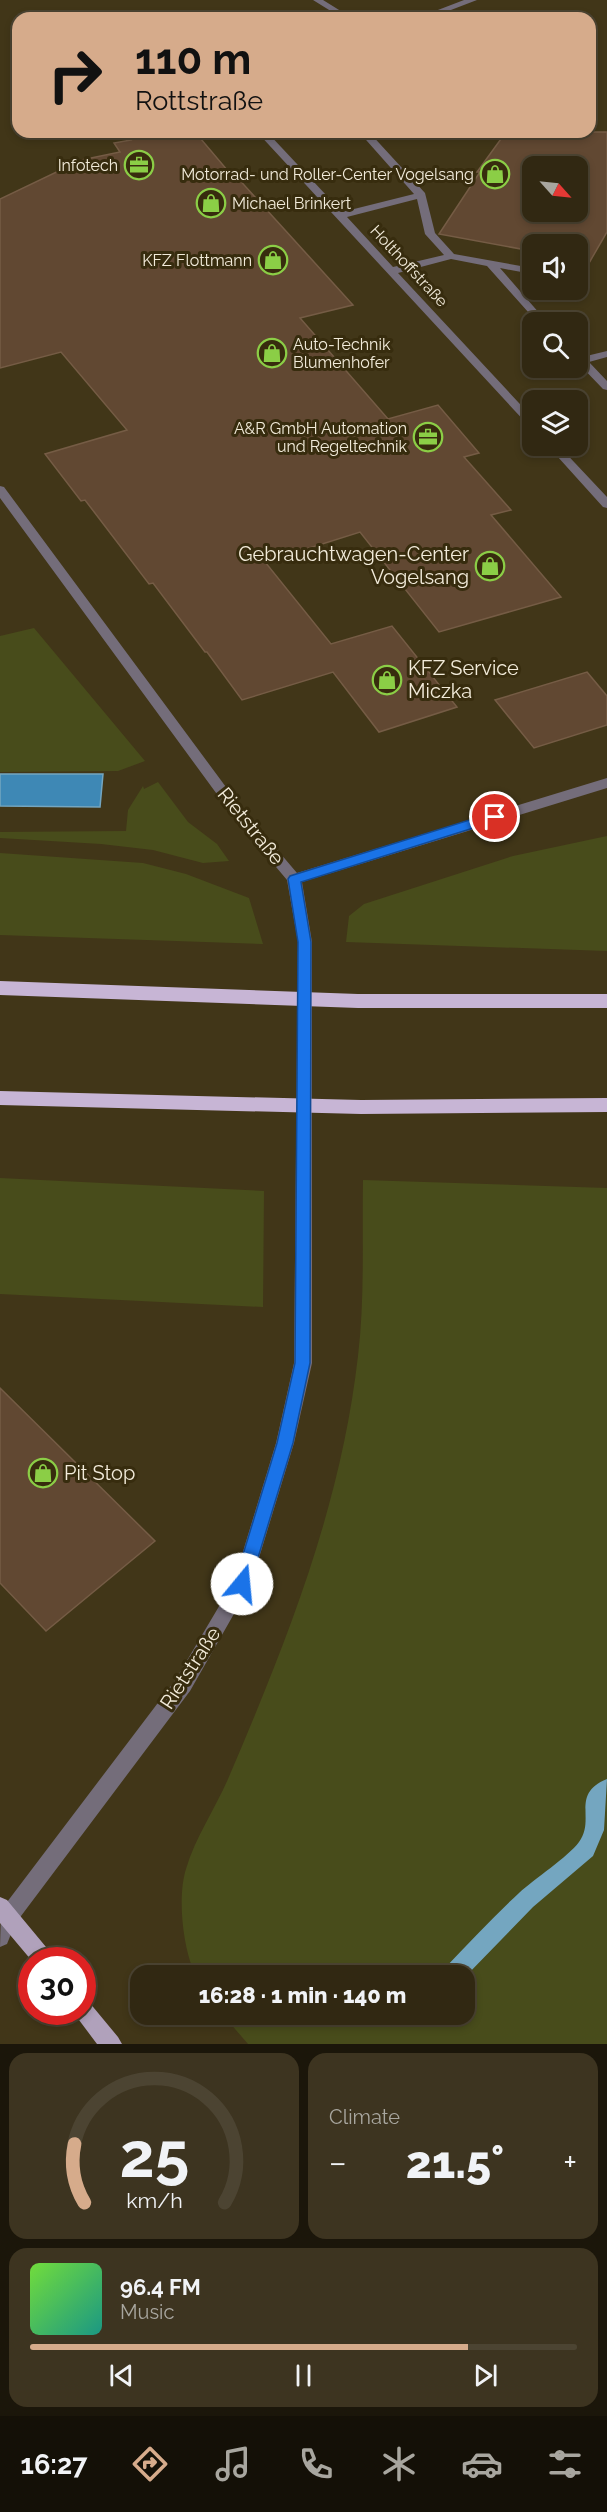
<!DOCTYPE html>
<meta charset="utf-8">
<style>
body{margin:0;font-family:Raleway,sans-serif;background:#3d3420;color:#f1f3f6;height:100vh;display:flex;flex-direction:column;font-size:22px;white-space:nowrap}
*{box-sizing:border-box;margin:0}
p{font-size:20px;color:#a8a69f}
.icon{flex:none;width:33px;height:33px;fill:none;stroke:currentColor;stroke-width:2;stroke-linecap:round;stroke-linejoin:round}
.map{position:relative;height:2044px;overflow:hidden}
.sheet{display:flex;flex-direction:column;gap:9px;padding:9px;background:#1b160a;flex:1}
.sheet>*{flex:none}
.guide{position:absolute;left:12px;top:12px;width:584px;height:126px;border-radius:18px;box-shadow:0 3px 9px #0003,0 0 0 2px #4c4432;background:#d6ab8b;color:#111;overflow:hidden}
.needle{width:39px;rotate:117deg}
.buttons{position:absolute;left:522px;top:156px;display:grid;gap:12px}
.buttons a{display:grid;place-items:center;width:66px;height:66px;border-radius:12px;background:#312812;box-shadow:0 3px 9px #0003,0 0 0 2px #4c4432;font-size:30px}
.speed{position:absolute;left:18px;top:1947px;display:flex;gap:12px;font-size:30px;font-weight:700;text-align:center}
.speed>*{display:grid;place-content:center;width:78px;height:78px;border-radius:50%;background:#312812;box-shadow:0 3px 9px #0003,0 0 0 2px #4c4432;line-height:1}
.speed .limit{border:9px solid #d22;background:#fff;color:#111}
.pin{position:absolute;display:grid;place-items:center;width:51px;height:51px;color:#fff;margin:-26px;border:3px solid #fff;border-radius:50%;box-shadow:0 2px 6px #0007}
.me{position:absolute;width:66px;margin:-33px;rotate:17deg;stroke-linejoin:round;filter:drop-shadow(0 0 4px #0008)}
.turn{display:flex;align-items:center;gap:21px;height:126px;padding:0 24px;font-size:27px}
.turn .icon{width:78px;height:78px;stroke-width:2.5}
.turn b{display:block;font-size:42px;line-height:51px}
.big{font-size:45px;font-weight:800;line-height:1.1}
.sheet .tile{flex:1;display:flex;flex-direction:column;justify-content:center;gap:9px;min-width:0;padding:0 21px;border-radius:18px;background:#3d3420}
.sheet .dial{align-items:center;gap:0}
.dial svg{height:156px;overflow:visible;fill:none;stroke:#4c4432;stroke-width:7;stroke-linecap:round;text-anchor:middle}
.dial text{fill:#f1f3f6;stroke:none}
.song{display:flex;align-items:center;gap:18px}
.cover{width:72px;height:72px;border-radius:9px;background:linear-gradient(135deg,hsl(100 70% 55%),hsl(170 70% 35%))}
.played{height:6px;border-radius:3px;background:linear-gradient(90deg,#d6ab8b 80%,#4c4432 80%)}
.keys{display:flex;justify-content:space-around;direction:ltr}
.heat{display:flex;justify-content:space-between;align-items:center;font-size:33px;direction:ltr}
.sheet .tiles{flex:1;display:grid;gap:9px;grid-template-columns:1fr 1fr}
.tile:last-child{grid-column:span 2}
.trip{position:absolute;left:130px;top:1965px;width:345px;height:60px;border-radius:18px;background:#312812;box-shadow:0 3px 9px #0003,0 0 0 2px #4c4432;font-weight:800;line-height:60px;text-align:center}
.tabs{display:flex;height:96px;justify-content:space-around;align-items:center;background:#141007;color:#a8a69f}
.tabs .icon{width:42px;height:42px}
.tabs .active{color:#d6ab8b}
.tabs b{font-size:27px;color:#f1f3f6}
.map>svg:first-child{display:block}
.green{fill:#484c1b}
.water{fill:#3e88b5;stroke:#74a6c0;stroke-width:1.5}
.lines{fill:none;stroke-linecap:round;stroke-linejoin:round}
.stream{fill:#74a6c0;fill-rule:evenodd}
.building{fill:#614832;stroke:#755c45;stroke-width:1.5;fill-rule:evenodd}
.minor{fill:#746d7a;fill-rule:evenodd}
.major{fill:#b0a1bb;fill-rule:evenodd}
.highway{fill:#c7b5d5;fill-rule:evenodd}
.route{fill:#1a73e8;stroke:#114b97;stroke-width:1.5}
.labels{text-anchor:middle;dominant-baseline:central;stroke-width:6;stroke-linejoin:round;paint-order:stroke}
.far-poi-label{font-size:16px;fill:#f2ebda;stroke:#372c0e;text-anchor:end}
.far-street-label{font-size:16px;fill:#f2ebda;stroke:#372c0e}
.poi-label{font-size:20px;fill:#f2ebda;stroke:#372c0e;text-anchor:start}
.street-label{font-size:20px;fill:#f2ebda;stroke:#372c0e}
</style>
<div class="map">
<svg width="607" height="2044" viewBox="0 0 607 2044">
<rect width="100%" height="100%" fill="#413618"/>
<path class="green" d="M34,628L145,761L118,771L0,772V636Z
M158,782L188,822L217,844L229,861L203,863L153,850L101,844L0,838V832L126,831L128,810L143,786L144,789Z
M607,836V951L346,942L349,916L364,904L513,856Z
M0,853L143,863L186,874L249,898L263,944L0,935Z
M0,1178L264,1191L263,1307L0,1294Z
M363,1180L607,1188V2044H248L223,2015L465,2014V1976H196C183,1950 177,1897 186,1869C195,1838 215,1809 228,1779C287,1641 341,1506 358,1356C365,1298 362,1238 363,1180Z"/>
<path class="water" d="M0,774H103L100,807L0,806Z"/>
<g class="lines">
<path class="stream" d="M607,1779L604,1830L593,1856L533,1907L465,1977L441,1976L444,1969C469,1943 493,1917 519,1893C534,1879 568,1857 579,1842C596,1819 570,1794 607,1779Z"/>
</g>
<path class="building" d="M124,132H195L233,177L236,176L353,305L300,318L388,419L438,405L479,453L464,457L511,510L491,515L561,597L439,632L360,532L265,562L331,644L392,626L457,707L379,732L333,672L242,700L207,652H205L153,583L149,584L85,500L81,501L45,454L127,430L61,352L0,368V199L65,168L62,164L120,152L114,143L131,140Z
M506,132H607V232L589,263L578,260V244H532V251L439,234L480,172H477ZM532,166H578V212H532Z
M587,672L607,696V725L534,748L495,700Z
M0,1388L155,1541L46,1631L0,1583Z"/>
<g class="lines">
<path class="minor" d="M313,0H323L352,18H342Z
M464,0H477L430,18H417Z
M257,132H267L342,212L414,194L359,132H369L425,193L435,233L454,254L532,268V274L500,268L547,322H537L487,266L451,259L398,273L532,417V426L528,425ZM417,199L425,234L444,255L393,267L347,217Z
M607,351V357L589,362L607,381V390L603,389L578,363V358Z
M548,446H559L607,497V508L603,507Z
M0,486L4,487L240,806L297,873L607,778V788L302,882L312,942V1363L294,1443L251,1584L190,1691L15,1924L7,1944L0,1947L1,1910L176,1679L234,1581L276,1443L294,1363L298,942L287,880L230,812L0,498Z"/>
<path class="major" d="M0,1897L7,1900L51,1953L54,1960L32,1961L0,1923Z
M82,1999L89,2002L118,2037L122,2044H97L73,2012H82Z"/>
<path class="highway" d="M0,981L358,994H607V1008H358L0,995Z
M0,1091L361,1100L607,1098V1112L361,1114L0,1105Z"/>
</g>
<path class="route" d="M495,812L501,817L499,820L301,882L311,942L310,1363L293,1443L250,1584L248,1590L242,1592L236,1590L234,1584L277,1443L295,1363L298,942L288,879L290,876Z"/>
<defs>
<g id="office-ring" transform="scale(1.5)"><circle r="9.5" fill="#372c0e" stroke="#8bce46" stroke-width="1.5"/><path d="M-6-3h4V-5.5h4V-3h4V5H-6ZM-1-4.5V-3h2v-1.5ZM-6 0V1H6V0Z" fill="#8bce46"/></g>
<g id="shop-ring" transform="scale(1.5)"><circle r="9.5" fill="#372c0e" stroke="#8bce46" stroke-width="1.5"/><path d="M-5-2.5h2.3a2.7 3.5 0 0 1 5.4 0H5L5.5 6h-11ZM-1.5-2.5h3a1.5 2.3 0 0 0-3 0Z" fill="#8bce46"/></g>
</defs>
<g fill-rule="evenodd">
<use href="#office-ring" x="139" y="165"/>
<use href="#shop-ring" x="495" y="174"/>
<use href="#shop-ring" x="211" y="203"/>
<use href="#shop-ring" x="273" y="260"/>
<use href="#shop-ring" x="272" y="353"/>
<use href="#office-ring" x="428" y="437"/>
<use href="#shop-ring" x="490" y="566"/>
<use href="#shop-ring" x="387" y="680"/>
<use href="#shop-ring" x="43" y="1473"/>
</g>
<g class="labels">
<g class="far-poi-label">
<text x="118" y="165">Infotech</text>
<text x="474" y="174">Motorrad- und Roller-Center Vogelsang</text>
<text x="232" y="203" text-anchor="start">Michael Brinkert</text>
<text x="252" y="260">KFZ Flottmann</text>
<text x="293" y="344" text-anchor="start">Auto-Technik<tspan x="293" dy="18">Blumenhofer</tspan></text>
<text x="407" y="428">A&amp;R GmbH Automation<tspan x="407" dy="18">und Regeltechnik</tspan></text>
</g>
<g class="far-street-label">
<text transform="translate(409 266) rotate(47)">Holthoffstraße</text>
</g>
<g class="poi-label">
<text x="469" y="554" text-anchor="end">Gebrauchtwagen-Center<tspan x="469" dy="23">Vogelsang</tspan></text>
<text x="408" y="668">KFZ Service<tspan x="408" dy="23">Miczka</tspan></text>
<text x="64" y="1473">Pit Stop</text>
</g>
<g class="street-label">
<text transform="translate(251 826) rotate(51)">Rietstraße</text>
<text transform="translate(190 1668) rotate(-57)">Rietstraße</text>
</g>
</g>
</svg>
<div class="buttons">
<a><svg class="needle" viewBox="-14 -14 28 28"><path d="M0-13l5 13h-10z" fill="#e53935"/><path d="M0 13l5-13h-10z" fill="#a8a69f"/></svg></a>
<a><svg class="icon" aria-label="sound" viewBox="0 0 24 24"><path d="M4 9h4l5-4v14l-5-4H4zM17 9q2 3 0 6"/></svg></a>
<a><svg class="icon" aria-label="search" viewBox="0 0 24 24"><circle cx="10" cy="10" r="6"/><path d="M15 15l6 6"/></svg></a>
<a><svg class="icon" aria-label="layers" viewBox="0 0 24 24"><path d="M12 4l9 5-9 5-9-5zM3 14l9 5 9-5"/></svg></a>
</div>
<div class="speed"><div class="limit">30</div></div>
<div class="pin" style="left:495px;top:817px;background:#d93025"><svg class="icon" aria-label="arrive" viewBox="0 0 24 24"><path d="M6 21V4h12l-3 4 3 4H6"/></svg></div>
<svg class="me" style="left:242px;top:1584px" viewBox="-20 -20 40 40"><circle r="19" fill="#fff"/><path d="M0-13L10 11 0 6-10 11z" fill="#1a73e8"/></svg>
<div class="trip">16:28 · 1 min · 140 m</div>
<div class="guide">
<div class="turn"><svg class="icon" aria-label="right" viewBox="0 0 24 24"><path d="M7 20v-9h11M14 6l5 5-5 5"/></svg><div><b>110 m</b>Rottstraße</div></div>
</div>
</div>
<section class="sheet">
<div class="tiles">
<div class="tile dial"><svg viewBox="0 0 100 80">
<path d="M14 69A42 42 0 1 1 86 69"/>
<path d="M14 69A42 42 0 0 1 9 39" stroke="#d6ab8b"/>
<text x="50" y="56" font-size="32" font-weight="700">25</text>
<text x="50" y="72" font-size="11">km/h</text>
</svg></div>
<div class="tile"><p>Climate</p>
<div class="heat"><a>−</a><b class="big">21.5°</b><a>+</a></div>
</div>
<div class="tile">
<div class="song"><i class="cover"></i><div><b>96.4 FM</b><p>Music</p></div></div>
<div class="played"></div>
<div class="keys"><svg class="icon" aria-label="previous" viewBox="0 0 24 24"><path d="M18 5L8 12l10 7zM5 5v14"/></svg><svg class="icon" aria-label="pause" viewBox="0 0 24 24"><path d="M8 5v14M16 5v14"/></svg><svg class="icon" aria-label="next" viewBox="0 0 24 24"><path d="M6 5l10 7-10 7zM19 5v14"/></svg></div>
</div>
</div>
</section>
<nav class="tabs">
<b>16:27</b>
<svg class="icon active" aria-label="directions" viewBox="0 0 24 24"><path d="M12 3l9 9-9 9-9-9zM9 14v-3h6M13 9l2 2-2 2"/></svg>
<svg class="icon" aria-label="music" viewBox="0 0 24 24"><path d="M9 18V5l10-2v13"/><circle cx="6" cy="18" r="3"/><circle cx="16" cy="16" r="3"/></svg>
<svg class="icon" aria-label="phone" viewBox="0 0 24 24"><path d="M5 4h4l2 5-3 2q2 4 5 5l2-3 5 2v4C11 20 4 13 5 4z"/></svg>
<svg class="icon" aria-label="climate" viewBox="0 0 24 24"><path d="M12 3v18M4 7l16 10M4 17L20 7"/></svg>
<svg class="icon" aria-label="car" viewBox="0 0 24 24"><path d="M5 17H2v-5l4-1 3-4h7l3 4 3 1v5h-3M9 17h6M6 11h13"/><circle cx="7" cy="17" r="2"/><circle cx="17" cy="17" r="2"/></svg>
<svg class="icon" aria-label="filters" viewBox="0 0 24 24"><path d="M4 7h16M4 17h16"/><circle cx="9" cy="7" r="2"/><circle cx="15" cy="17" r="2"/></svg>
</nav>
